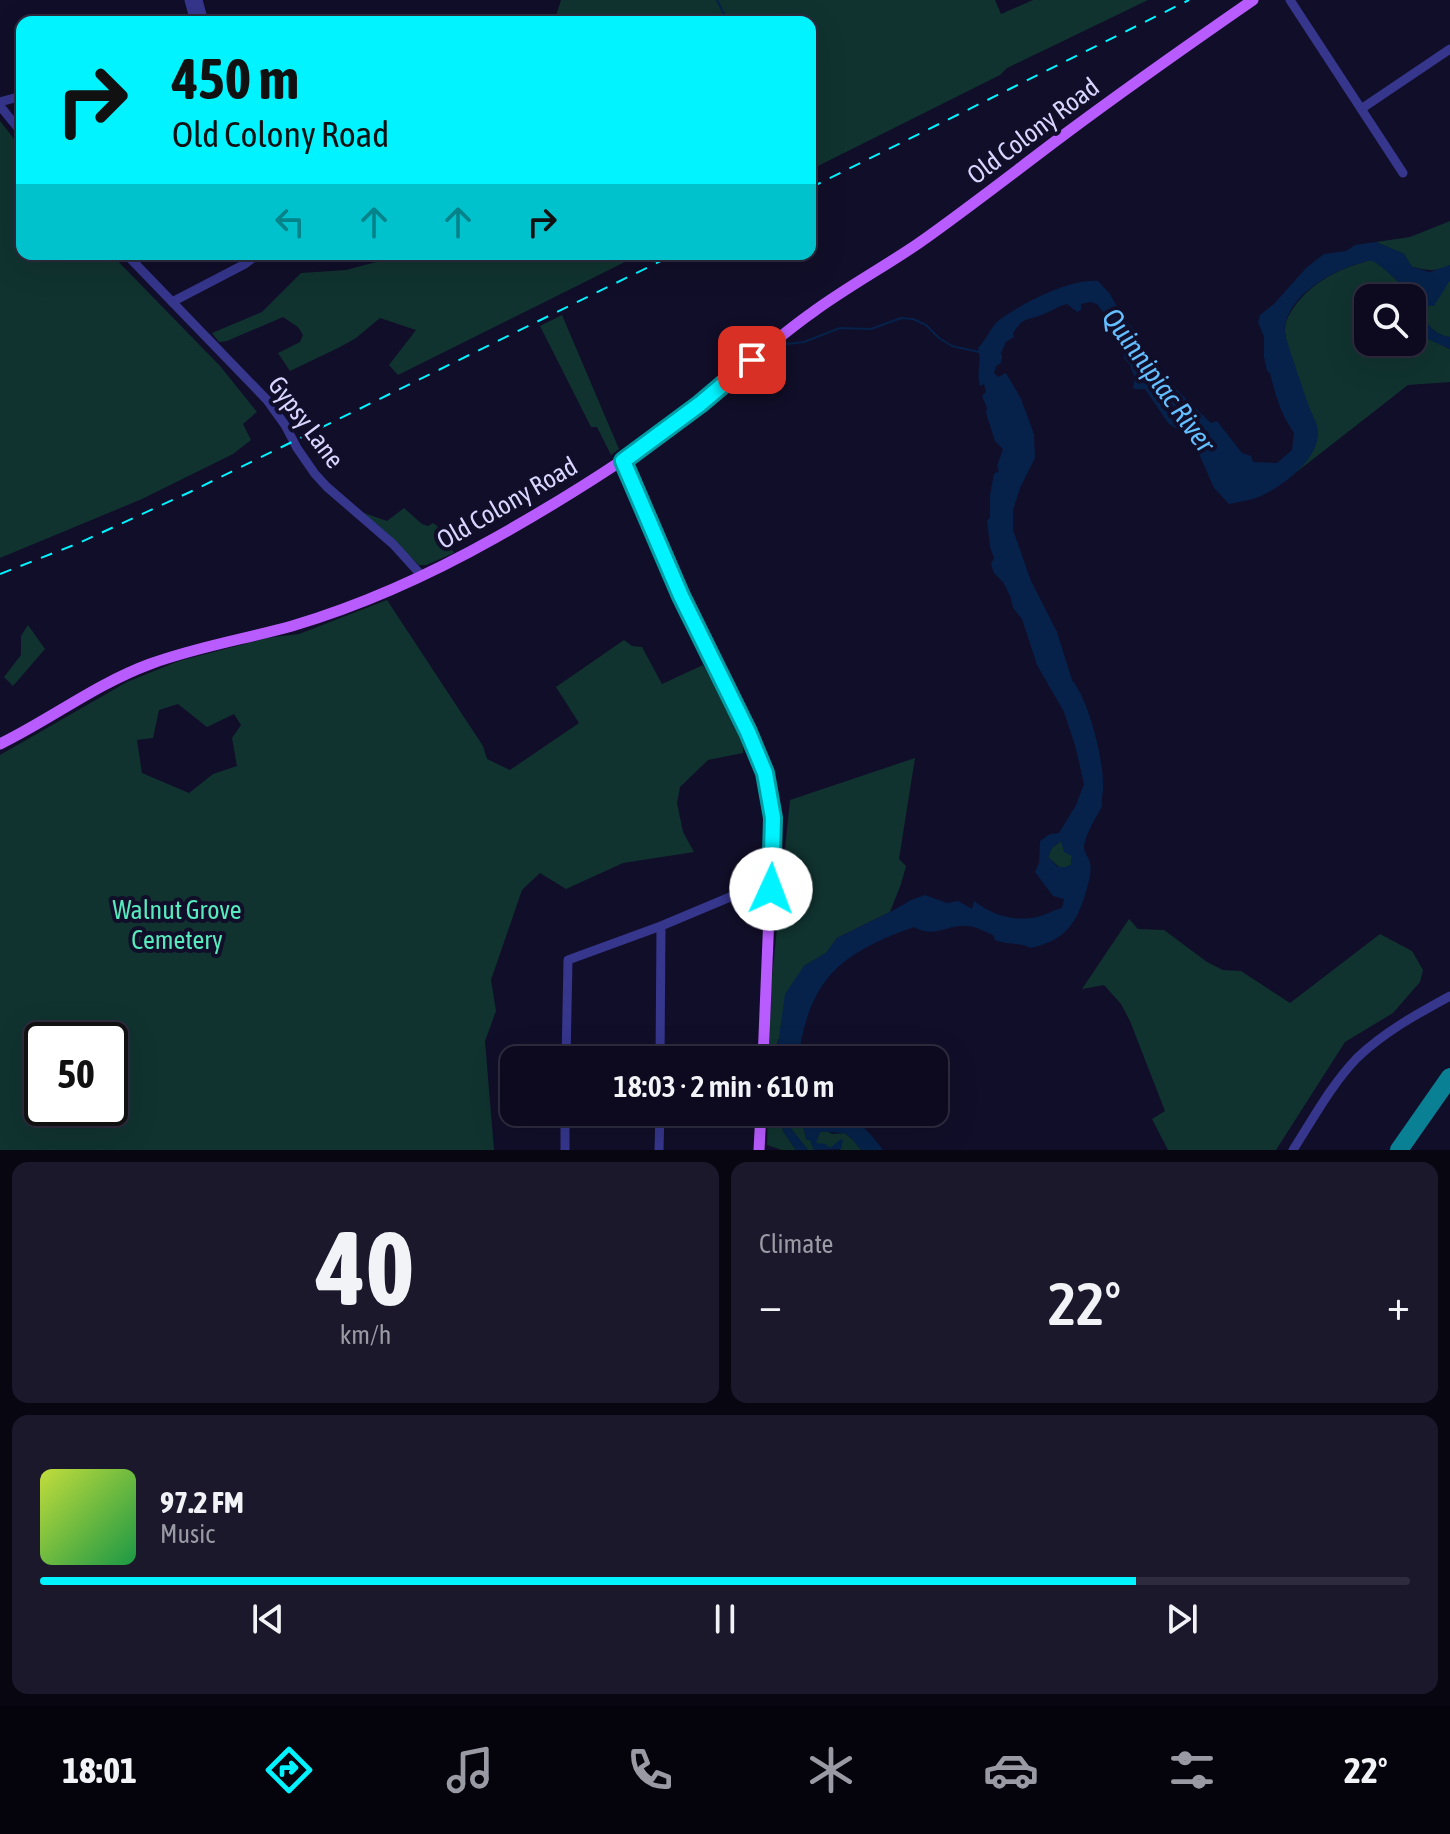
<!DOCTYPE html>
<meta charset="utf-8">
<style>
body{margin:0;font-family:"Asap Condensed",sans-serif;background:#1b182c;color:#f1f3f6;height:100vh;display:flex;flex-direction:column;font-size:30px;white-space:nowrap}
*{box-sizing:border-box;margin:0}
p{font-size:26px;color:#9a9aa4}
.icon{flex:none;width:44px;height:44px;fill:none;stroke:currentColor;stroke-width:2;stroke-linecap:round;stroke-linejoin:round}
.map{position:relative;height:1150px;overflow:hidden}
.drawer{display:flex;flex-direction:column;gap:12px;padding:12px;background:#070611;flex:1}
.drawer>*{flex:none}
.hud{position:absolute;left:16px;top:16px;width:800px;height:244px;border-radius:16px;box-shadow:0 8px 32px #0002,0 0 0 2px #2d2b3d;background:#01f3ff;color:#111;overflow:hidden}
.controls{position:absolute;left:1354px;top:284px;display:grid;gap:16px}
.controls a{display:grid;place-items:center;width:72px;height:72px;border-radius:16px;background:#0d0a1f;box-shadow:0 8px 32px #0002,0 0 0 2px #2d2b3d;font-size:40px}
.speed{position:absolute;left:24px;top:1022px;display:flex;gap:16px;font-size:40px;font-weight:700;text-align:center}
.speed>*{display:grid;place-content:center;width:104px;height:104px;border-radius:50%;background:#0d0a1f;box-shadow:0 8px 32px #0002,0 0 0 2px #2d2b3d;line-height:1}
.speed .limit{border:4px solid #111;border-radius:12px;background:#fff;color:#111}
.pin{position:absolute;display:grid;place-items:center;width:68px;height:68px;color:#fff;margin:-34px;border-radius:16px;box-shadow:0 4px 12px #0006}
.me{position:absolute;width:88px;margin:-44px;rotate:2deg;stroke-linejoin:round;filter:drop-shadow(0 0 6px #0008)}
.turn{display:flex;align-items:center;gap:28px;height:168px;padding:0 24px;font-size:36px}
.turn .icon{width:104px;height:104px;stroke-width:2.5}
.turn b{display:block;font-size:56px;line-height:68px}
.lanes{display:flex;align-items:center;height:76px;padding:0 24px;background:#0003;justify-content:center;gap:40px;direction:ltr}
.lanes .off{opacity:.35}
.big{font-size:60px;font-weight:600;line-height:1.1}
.drawer .widget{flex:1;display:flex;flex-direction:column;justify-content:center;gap:12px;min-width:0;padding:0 28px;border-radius:16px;background:#1b182c}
.drawer .dial{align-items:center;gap:0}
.dial b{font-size:104px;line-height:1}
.song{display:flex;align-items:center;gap:24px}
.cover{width:96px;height:96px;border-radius:12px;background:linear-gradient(135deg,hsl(70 70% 55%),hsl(140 70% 35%))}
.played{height:8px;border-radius:4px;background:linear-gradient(90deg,#01f3ff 80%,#2d2b3d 80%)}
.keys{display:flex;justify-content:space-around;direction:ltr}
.heat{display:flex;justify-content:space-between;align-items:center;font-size:44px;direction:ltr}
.drawer .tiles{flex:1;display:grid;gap:12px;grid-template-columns:1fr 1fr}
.widget:last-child{grid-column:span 2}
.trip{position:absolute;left:500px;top:1046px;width:448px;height:80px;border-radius:16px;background:#0d0a1f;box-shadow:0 8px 32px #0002,0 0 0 2px #2d2b3d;font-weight:600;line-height:80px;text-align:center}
.tabs{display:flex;height:128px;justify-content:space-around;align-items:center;background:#05040c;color:#9a9aa4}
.tabs .icon{width:56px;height:56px}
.tabs .on{color:#01f3ff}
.tabs b{font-size:36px;color:#f1f3f6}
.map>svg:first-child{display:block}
.green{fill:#103330;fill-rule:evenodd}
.water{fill:#06224a;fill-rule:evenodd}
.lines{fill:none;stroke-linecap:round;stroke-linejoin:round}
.stream{stroke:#06224a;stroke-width:2}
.taxiway{stroke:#098094;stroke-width:18}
.minor{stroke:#35368c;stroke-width:9}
.major{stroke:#b95cff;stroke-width:11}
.rail{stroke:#01f3ff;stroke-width:2;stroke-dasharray:12 10;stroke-linecap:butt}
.route-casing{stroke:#019ea6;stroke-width:20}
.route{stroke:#01f3ff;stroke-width:14}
.labels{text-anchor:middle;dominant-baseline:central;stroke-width:8;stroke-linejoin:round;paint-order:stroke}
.street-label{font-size:26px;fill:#d8d5ff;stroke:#110e29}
.park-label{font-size:26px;fill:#57eabd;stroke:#110e29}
.water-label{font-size:28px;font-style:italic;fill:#63bfff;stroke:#110e29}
</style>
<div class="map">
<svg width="1450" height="1150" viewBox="0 0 1450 1150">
<rect width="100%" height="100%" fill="#110e29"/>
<path class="green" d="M561,0H995L1001,14L1033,0H1148L1007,68L1000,75L810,170V22H554Z
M0,121L22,149V254H111L220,366L257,412L243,424L251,440L233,454L142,499L0,558Z
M1450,221V265C1433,273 1429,270 1412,267L1404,254L1376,242L1410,237Z
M406,254H641L398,375L389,365L416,330L380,318L356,338L340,347L290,371L278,353L300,342L303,335L298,327L283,317L227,341L219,342L212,333L262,312L301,273L346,270Z
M1371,260C1380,263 1397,281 1405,288L1403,298H1368V342H1412V323L1426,338L1450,349V382L1408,385L1294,474C1304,464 1315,453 1317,438C1320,426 1311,414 1307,403C1302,386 1286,348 1285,331C1285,320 1290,312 1297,303C1317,279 1341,268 1371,260Z
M1450,280V337C1437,336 1427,325 1421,315Z
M562,315L619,449L611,455L597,427H591L540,326Z
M404,508L422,524L428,526L433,523L437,526L454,553L426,565H419L364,513L387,521Z
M387,600L483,746L487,759L510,770L579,723L556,687L624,640L632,646L642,647L662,684L703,665L743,737V753L708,760L680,787L677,803L683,832L694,852L623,863L566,889L540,873L522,890L491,980L496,1011L485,1041L494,1150H0V755L127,682L179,661L267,638L299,634ZM178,704L207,727L234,714L241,725L232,738L237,766L213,774L189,793L142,773L137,740L153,738L159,710ZM42,1040H110V1108H42Z
M28,625L45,649L13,686L4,677L21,655V636Z
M915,758L899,859L906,866L901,884L890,912L837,938L826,953L804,966L777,1044L776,1060H769L771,988L790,800Z
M1061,841L1072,855L1071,865L1066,867H1059L1048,857L1052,848Z
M1129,919L1138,929L1164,930L1207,962L1223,970L1241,971L1290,1003L1380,934L1412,951L1423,970L1420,982L1393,1013L1345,1042L1276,1150H1168L1152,1119L1165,1111L1130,1021L1121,1004L1104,985L1082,989Z
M768,1112H780L783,1131L796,1150H782L767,1145Z
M790,1115L794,1116L798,1124L804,1129L806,1139L810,1140L814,1150H808L792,1130L788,1120Z
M827,1131L832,1134L845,1133L854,1141L861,1150H839L841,1149L835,1146L830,1148L825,1145L817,1144L816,1142L820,1132Z"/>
<path class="water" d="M1376,242L1404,254L1412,267L1430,272L1450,265V280L1434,306H1427L1421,315C1427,325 1437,336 1450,337V349L1426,338L1413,324L1412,298H1403L1405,288C1400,283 1377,261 1372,261C1369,260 1364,262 1361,263C1332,270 1282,299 1285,334C1286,339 1289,346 1290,351C1296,369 1302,386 1308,404C1310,411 1315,419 1317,426C1325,457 1278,491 1253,499C1245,501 1237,502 1229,504L1214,488L1193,440L1168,423L1145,389H1135L1133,388L1135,378L1130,365L1124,358V339L1097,304L1091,302L1081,304V310L1077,312L1067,304C1057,306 1051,312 1041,315C1025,321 1024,317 1013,333L1014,337L1006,342L1001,353L1002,357L1001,363L996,366L994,373L998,377L1006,373L1021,399L1034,434L1035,458L1020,488L1013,510V530L1031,581L1057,632L1072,680C1089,701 1104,760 1103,788C1103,795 1101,799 1102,806C1096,818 1086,833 1084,846C1084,854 1089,857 1090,863C1092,871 1089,881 1087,888C1078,921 1067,940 1031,948C1019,942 1006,945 995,940L993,935C985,932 976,926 967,926C947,924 935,939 914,927C838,954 809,980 798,1060H776L785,994L804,966L826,953L837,938L894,910L911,900L925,895L947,903L958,901L972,909L974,901C992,915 1014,922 1037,917C1047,915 1053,910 1062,908L1064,899L1053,896L1035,872L1039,863L1040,841L1050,834L1059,833L1076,805L1084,784L1075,745L1064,712L1037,665L1022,619L1013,608L1011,598L1003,582L994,573L991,564L994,558L990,547L987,520L990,518V495L994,474L999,471L997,466L1003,449L995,441L986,413L987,408L982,396L986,392L984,384L980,386C976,373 982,361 978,348C986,340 990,329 997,322C1018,305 1070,278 1098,281L1110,294L1120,312L1138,335L1144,348L1178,391L1211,423L1217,421L1242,453L1251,456L1253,462L1277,463L1292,450L1294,433C1280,412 1276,397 1270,373L1267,371L1264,357V337L1258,322L1260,315L1274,304L1306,268L1324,254L1346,251L1355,245ZM1061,841L1064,852L1072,856L1071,865L1066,867H1058L1048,857L1052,848Z
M780,1112H821L828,1116L841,1115L855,1119L872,1136L883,1150H861L854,1141L845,1133C837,1133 827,1131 820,1132L816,1143L825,1144L830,1148L841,1139L843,1140L841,1149L814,1150L810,1140L806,1139L804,1129L798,1124L794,1116L790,1115L788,1120L792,1130L808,1150H796L783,1131Z"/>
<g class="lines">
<path class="stream" d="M717,0L728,22
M787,344L804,342L840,328L871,329L901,318L913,319L926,325L939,338L952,346L979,352"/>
<path class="taxiway" d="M1399,1150L1450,1077"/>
<path class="minor" d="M189,0L195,22
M198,0L204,22
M1290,0L1403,173
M0,102L22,96
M0,106L22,133
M1361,109L1450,49
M126,254L267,400L285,425L297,448L315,474L327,487L393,544L422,576
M172,302L245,264L258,254
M566,1060L568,960L661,926L742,892L771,889
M660,1060L661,926
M565,1150V1112
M659,1150L660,1112
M1293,1150C1313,1119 1331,1085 1357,1058C1384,1032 1417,1014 1450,996"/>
<path class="major" d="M623,461L681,596L748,732L765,773L773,818L763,1060
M0,744C51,719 96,684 150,664C196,647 245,639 292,626C363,605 431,574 495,538C566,498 635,455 699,405C737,374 773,340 813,312C847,287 884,267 919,243C967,209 1013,173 1061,137C1124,90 1188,45 1253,0
M759,1150L761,1112"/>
<path class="rail" d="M810,188L1189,0
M0,574L79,543L190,492L675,254"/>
</g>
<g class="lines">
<g class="route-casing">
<path id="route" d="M752,360L700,404L623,461L681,596L748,732L765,773L773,818L771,889"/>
</g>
<use href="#route" class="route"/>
</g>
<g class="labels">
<g class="street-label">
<text transform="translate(1033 131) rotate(-37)">Old Colony Road</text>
<text transform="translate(306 422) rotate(53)">Gypsy Lane</text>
<text transform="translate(507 503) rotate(-30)">Old Colony Road</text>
</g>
<g class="park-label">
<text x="177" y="910">Walnut Grove<tspan x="177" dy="30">Cemetery</tspan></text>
</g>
<g class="water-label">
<text transform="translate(1159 380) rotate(54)">Quinnipiac River</text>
</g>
</g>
</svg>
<div class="controls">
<a><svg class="icon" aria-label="search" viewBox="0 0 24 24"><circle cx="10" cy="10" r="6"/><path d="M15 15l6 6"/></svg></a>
</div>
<div class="speed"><div class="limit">50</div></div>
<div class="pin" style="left:752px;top:360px;background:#d93025"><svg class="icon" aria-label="arrive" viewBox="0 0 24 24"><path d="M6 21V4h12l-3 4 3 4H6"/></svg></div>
<svg class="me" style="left:771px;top:889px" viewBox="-20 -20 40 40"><circle r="19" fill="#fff"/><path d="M0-13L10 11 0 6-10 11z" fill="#01f3ff"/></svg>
<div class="trip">18:03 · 2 min · 610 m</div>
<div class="hud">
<div class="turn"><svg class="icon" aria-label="right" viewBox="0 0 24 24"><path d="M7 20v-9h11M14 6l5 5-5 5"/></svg><div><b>450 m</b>Old Colony Road</div></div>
<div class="lanes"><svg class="icon off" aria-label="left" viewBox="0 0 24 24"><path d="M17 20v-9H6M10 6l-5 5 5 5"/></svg><svg class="icon off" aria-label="ahead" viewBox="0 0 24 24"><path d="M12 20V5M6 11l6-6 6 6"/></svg><svg class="icon off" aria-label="ahead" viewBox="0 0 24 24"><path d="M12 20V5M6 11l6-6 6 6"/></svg><svg class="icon" aria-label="right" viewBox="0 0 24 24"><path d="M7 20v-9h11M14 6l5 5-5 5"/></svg></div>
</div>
</div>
<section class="drawer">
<div class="tiles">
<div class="widget dial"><b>40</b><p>km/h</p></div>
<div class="widget"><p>Climate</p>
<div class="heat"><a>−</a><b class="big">22°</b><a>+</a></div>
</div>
<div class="widget">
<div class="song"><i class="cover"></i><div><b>97.2 FM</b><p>Music</p></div></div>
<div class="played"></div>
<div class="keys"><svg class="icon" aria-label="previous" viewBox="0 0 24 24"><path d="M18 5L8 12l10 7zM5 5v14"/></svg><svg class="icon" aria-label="pause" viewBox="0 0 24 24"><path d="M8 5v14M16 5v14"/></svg><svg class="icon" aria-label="next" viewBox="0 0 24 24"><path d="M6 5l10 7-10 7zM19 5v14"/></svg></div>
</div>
</div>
</section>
<nav class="tabs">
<b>18:01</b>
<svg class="icon on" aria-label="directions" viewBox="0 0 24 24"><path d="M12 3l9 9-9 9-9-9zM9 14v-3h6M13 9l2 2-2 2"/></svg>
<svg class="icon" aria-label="music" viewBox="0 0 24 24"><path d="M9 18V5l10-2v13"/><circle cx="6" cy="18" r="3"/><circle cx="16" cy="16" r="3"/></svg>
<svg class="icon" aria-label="phone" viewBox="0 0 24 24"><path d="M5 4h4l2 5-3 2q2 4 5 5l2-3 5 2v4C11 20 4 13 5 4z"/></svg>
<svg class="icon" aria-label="climate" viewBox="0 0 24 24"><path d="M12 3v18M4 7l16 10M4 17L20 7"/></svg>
<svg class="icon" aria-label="car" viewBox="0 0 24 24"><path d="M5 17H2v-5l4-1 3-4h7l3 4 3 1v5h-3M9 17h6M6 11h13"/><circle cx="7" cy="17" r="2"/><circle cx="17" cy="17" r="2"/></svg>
<svg class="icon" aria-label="filters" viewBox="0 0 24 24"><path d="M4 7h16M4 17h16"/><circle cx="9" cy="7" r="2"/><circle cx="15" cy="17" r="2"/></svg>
<b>22°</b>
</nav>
